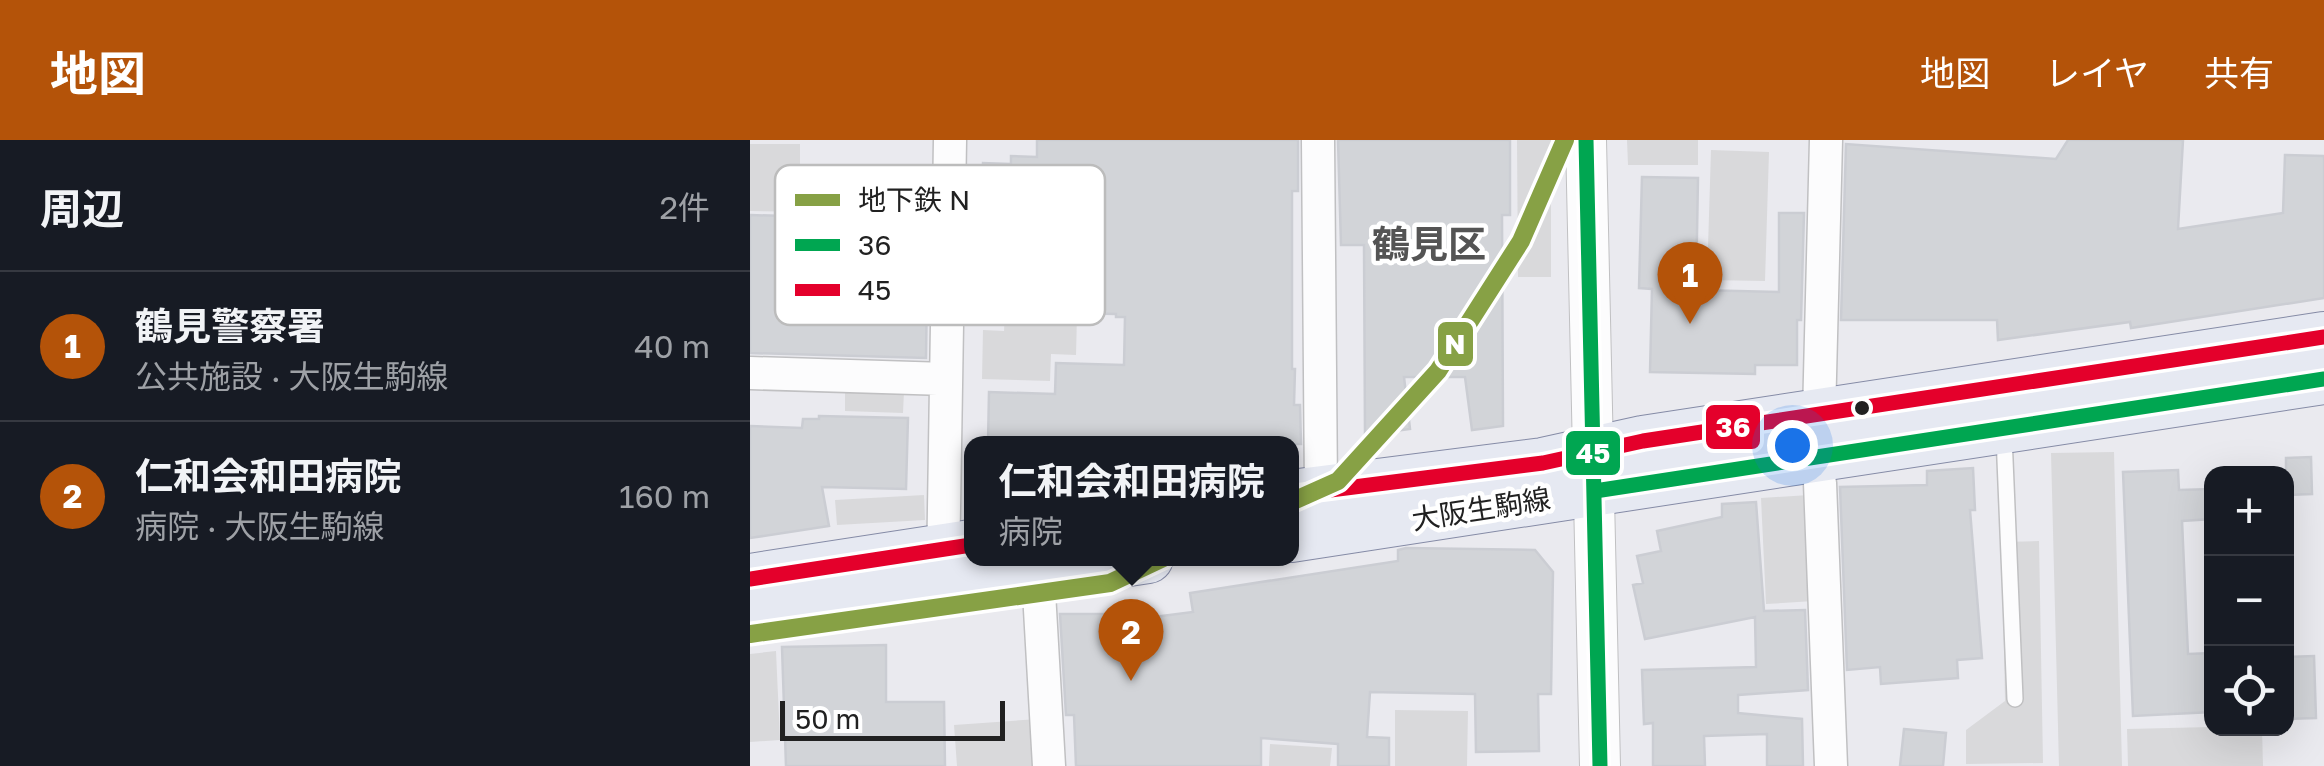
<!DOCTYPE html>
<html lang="ja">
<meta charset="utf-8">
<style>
:root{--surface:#171b24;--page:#20242c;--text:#f1f3f6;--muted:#9ea1a6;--line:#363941;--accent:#b45309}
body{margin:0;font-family:"Golos Text","Noto Sans JP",sans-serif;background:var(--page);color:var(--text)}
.controls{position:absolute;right:30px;bottom:30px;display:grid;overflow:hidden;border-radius:20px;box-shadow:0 10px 40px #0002}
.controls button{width:90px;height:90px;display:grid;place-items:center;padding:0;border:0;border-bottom:2px solid var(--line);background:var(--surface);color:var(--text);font:50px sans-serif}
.scale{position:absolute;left:30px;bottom:25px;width:225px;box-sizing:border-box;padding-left:10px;border:5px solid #212121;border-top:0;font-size:28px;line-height:35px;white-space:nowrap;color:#212121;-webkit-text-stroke:8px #fff;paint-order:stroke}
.you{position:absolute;left:1042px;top:305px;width:35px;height:35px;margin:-25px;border:8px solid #fff;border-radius:50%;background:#1a73e8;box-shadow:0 0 0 15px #1a73e833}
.badge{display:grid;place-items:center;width:65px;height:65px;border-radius:50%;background:var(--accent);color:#fff;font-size:32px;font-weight:700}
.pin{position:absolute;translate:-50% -82px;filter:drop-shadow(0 2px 5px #0008)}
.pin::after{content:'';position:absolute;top:52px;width:35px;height:30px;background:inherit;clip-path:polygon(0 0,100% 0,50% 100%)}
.popup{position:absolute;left:214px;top:296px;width:335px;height:130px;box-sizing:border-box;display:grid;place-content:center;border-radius:20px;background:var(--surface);filter:drop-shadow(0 2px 8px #0005);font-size:32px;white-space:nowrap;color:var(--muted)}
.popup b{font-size:38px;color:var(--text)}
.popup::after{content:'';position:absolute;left:50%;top:100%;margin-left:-20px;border:20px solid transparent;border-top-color:var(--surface)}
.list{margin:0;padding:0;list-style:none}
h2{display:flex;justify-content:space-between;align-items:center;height:130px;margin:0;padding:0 40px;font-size:42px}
h2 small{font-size:32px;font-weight:400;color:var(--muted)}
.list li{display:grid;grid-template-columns:65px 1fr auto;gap:30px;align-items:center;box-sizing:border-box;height:150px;padding:0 40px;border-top:2px solid var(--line)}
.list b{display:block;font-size:38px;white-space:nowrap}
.list p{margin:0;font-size:32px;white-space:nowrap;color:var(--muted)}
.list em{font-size:32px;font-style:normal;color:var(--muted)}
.icon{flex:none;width:55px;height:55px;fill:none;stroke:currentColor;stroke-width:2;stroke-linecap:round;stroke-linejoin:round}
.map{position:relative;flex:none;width:1574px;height:626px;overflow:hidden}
header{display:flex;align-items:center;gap:60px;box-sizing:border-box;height:140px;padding:0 50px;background:var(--accent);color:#fff}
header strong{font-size:48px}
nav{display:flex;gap:55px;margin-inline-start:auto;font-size:35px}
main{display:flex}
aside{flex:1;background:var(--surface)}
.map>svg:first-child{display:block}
</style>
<header>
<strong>地図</strong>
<nav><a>地図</a><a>レイヤ</a><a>共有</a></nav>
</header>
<main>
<aside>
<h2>周辺<small>2件</small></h2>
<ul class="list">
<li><span class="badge">1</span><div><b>鶴見警察署</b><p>公共施設 · 大阪生駒線</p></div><em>40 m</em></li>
<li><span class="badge">2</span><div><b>仁和会和田病院</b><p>病院 · 大阪生駒線</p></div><em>160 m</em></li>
</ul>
</aside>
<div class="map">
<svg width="1574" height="626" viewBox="0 0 1574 626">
<rect width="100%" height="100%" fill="#eaeaef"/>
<path fill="#d9d9db" d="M767,0H801V137H768Z
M877,0H948V25H878Z
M0,4H50V28L150,29L149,73L0,71Z
M961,10L1019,12L1015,141L957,140Z
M255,173L327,175L326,215L301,214L300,241L232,239L233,190L254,191Z
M95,250L154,251L153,273L95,271Z
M1364,312L1372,626H1309L1301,313Z
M174,355L175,380L87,385L85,360Z
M1059,355L1064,461L1016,464L1011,358Z
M1289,401L1293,623L1216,624V590L1255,561L1252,402Z
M26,511L30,600L0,602V514Z
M645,570L718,571L717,626H645Z
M288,579L292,626H207L204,585Z
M1461,587L1512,589L1513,626H1378L1377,589Z
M520,604L582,608L580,626H519Z"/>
<path fill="#d2d4d8" stroke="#cbcdd3" stroke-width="2.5" d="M287,0H548V51H542V229H545L544,265H550L551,304H238L239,252L305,254L306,223L374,225L375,177H366V174L230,171L233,23L261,24V16L287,17Z
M588,0H760V75H752L753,286L722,290L715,237H654L660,289L615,295L614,105H591Z
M1318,0H1433L1428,89L1533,73L1535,15L1574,16V158L1381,188L1380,182L1248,200L1247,180H1091L1096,4L1306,19Z
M892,37L948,38L946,150L1029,152V73H1054L1051,180H1047V225H1005V234L900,232L902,149L889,148Z
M0,75L98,78L96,145L150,146L151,80H178L176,218L0,213Z
M69,276L158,278L156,349L72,347L79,386L0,398V286L52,288L53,279H69Z
M1561,317L1562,354L1536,355V318Z
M1223,328L1225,370H1220L1232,518L1207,520L1208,538L1131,544L1130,527L1097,530L1090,347L1177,345V331Z
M1428,330L1429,350L1462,349V379L1432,381L1438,514L1462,513V572L1383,576L1373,332Z
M1006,362L1014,471L1055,470L1058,550L988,555V573L1052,579L1053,626H1017V594L954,596L955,626H903V583L894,584L892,530L1006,527L1005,477L895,499L883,445L893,443L887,416L911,411L907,391L972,377V364Z
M656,408L785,410L803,432L801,554H788L789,611L726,612L725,554L620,552L617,597L639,598V626H588V604L511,598V626H326L324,575H316L310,474H388V479L443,472L440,453L648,421V410Z
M136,505V562H194L195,626H36L32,507Z
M1564,516L1566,578L1536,579V517Z
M1154,589L1196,593L1193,626H1150Z"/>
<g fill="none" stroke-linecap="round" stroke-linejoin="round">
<g stroke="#c0c0c2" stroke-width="18">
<path id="service" d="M1254,296L1265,559"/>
</g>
<g stroke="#c0c0c2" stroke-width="35">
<path id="minor" d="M568,0L571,350
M0,233L196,239
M1069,275L1076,0
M1070,343L1081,626
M193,430L200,0
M288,435L299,626"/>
</g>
<g stroke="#c0c0c2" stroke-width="42">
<path id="tertiary" d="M836,0L850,626"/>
</g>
<g stroke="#858ba6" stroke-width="52">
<path id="primary" d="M541,355L793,323L893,301L1574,197
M541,397L1574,239
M0,439L221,405
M0,479L398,418"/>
</g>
<use href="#service" stroke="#fcfcfd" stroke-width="15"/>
<use href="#minor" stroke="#fcfcfd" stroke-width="32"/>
<use href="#tertiary" stroke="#fcfcfd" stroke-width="40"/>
<use href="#primary" stroke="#e6e9f2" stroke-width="50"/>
<g stroke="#fff" stroke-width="22">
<path id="bus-1" d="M836,0L850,626
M845,351L1574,239"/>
</g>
<g stroke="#fff" stroke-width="22">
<path id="bus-2" d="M541,355L793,323L893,301L1574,197
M0,439L221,405"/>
</g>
<use href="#bus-1" stroke="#00a651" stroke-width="15"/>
<use href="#bus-2" stroke="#e4002b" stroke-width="15"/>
<g stroke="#fff" stroke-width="25">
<path id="metro-1" d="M541,362L588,341L688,231L771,101L815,0
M0,494L360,443L413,418"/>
</g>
<use href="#metro-1" stroke="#87a145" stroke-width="18"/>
</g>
<circle fill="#212121" stroke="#fff" stroke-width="4" cx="1112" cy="268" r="9"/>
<g text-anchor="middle" stroke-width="9" stroke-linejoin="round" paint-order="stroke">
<g font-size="28" fill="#212121" stroke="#fff">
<text transform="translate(731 369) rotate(-9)" y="10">大阪生駒線</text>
</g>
<g font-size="38" font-weight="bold" fill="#545454" stroke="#fff">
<text x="679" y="118">鶴見区</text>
</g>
</g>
<rect x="25" y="25" width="330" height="160" rx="15" fill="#fff" stroke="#bcbcbc" stroke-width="2.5"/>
<rect x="45" y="54" width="45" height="12" fill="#87a145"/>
<rect x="45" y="99" width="45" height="12" fill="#00a651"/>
<rect x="45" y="144" width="45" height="12" fill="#e4002b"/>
<g font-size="28" fill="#212121">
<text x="108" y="70">地下鉄 N</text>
<text x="108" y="115">36</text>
<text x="108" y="160">45</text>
</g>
<g stroke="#fff" stroke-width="4">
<rect x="686" y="180" width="39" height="48" rx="10" fill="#87a145"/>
<rect x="954" y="263" width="58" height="48" rx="10" fill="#e4002b"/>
<rect x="814" y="289" width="58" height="48" rx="10" fill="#00a651"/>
</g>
<g font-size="28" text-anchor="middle" font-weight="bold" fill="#fff">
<text x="705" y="214">N</text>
<text x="983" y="297">36</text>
<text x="843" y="323">45</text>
</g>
</svg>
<div class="controls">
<button>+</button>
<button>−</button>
<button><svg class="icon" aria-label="locate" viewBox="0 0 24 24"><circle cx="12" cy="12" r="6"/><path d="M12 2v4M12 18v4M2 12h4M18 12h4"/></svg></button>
</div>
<div class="scale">50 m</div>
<div class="you"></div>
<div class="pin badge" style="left:940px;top:184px">1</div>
<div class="pin badge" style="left:381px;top:541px">2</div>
<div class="popup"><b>仁和会和田病院</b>病院</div>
</div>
</main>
